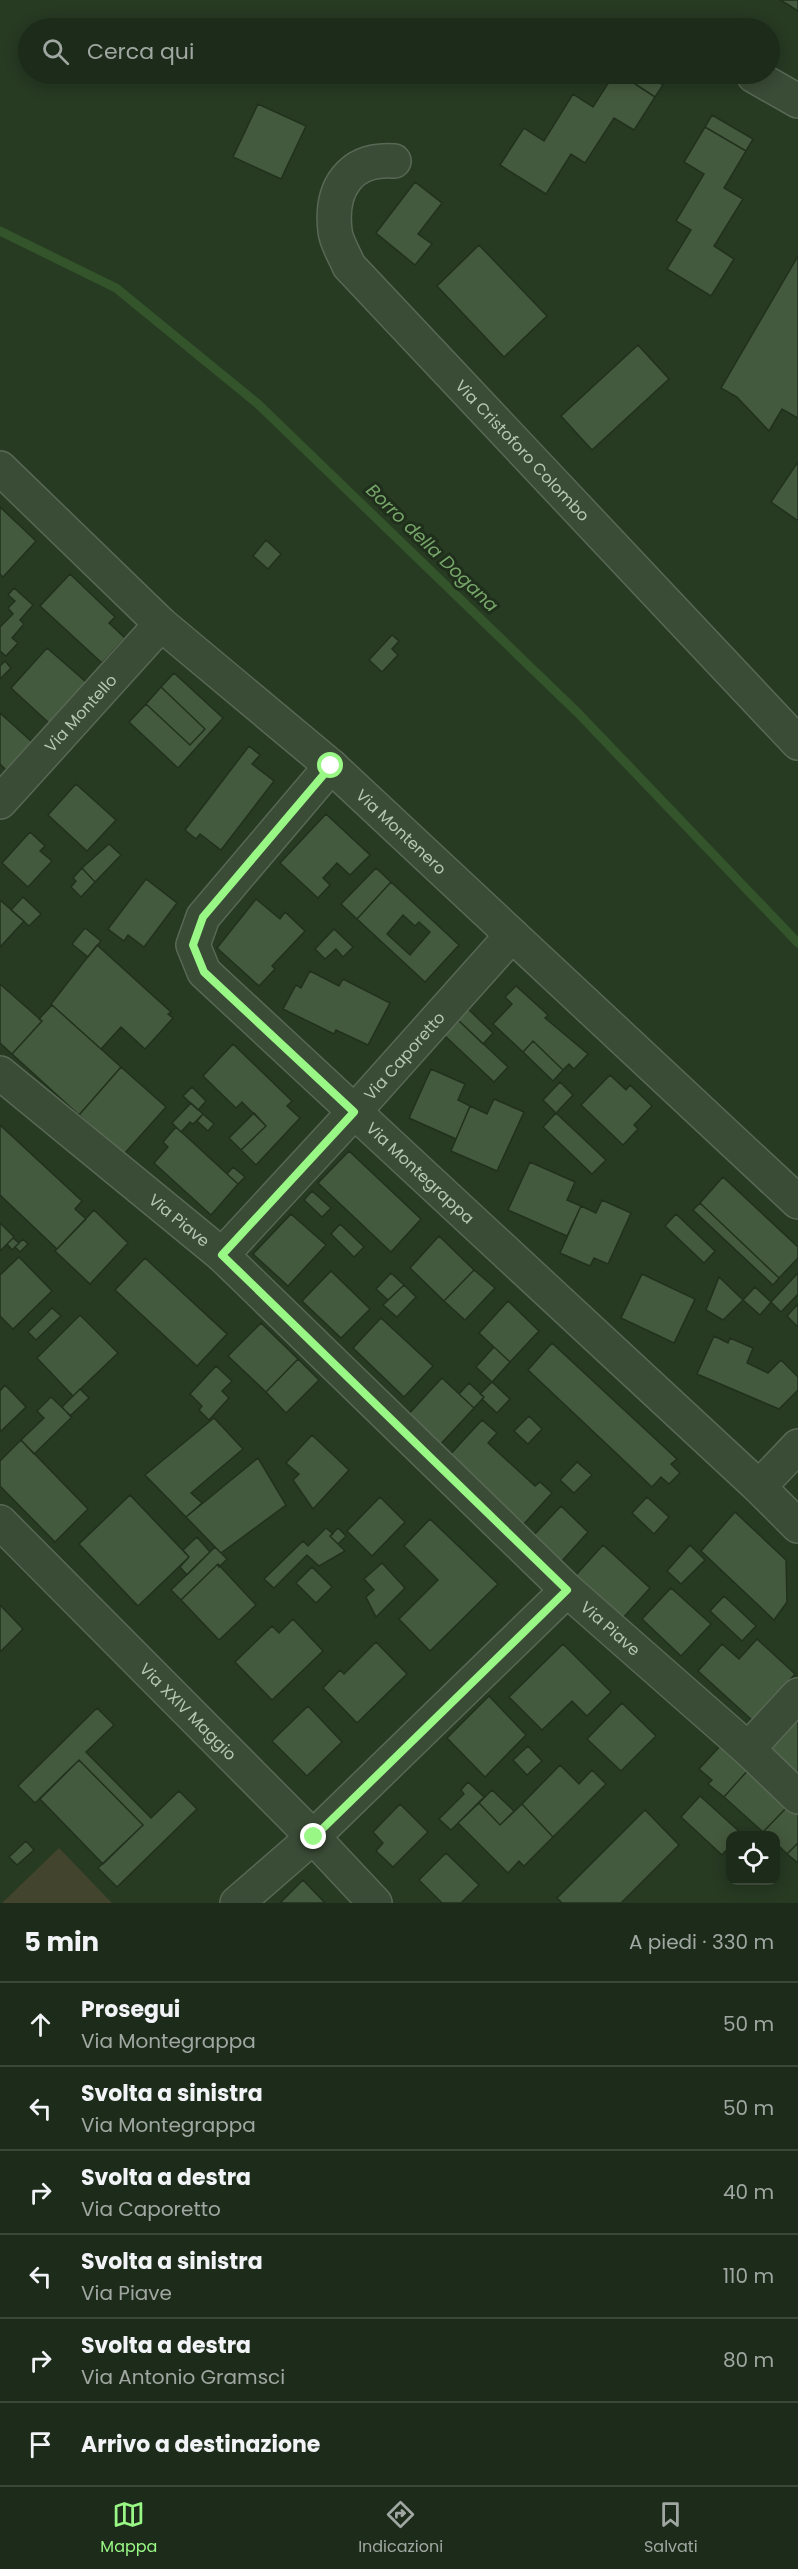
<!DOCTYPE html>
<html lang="it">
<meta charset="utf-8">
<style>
:root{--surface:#1d2c1a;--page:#253423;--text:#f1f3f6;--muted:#a0a7a2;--line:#3b4839;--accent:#99f785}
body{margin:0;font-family:Poppins,sans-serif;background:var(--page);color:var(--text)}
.controls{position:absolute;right:18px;bottom:18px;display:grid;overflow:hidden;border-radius:12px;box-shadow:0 3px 15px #0003}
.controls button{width:54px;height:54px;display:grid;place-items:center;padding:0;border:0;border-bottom:2px solid var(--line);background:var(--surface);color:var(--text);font:30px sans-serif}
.stop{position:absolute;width:18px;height:18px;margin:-14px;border:4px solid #99f785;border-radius:50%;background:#fff}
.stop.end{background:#99f785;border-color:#fff;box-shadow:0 2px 6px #0008}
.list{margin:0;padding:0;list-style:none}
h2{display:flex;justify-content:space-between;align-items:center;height:78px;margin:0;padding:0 24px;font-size:26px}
h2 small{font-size:20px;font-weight:400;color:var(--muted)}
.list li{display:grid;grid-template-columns:39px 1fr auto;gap:18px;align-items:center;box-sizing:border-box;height:84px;padding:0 24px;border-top:2px solid var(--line)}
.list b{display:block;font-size:22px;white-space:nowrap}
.list p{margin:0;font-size:20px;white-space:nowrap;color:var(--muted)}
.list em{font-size:20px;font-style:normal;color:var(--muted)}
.icon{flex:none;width:33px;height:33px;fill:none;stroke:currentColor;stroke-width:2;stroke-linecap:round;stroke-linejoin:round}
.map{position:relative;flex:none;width:798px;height:1903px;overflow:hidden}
.search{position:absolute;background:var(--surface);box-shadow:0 3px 15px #0003;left:18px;right:18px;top:18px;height:66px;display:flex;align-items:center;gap:15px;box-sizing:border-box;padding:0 21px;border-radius:33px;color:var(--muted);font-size:22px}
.sheet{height:582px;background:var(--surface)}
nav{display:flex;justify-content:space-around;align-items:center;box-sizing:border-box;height:84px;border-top:2px solid var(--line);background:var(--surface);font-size:16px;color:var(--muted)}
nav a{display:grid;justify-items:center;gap:3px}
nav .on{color:var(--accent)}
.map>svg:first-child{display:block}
</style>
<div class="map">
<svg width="798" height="1903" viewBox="0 0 798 1903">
<rect width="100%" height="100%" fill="#273a22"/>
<path fill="#42442e" d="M59,1848L112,1903H2Z"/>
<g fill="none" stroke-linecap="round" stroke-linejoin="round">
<path stroke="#34552c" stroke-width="9" d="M0,231L116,288L258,404L578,713L798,943"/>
</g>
<path fill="#445a3e" stroke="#21311d" stroke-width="1.5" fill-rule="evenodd" d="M780,0H798V11L787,4Z
M614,74H620L655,97L634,130L614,118L585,163L571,154L546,194L500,165L524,128L544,141L573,94L593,107Z
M620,74H644L663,85L655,97Z
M258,104L306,126L281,179L233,157Z
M712,115L753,139L746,151L705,127Z
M705,127L746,151L724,188L743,199L714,246L734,259L711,296L667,269L691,230L676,221L704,174L684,162Z
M415,182L442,203L418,234L432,244L415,265L376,233Z
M479,245L547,316L504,357L437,286Z
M798,256V418L782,409L769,431L737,397L721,388Z
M638,345L669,379L592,450L561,416Z
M798,462V519L797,520L771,502Z
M0,507L36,541L3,577L0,574Z
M266,540L281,554L268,569L253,556Z
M70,574L115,617L109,623L125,638L102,663L40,606Z
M14,588L33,605L20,620L24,624L12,638L18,643L6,656L0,651V627L13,614L8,608L15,601L8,595Z
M392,635L399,641L392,649L398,655L382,672L369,660Z
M47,648L86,682L49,723L11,688Z
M5,661L11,668L0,679V666Z
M174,673L223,718L178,768L129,722L146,704L190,745L205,729L161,687Z
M161,687L205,729L190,745L146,704Z
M0,713L32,742L6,770L0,764Z
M249,746L260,755L252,764L274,781L221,850L200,834L196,839L185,830Z
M76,784L116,820L87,851L48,815Z
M326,814L370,855L350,875L337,863L323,878L330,885L318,898L280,863Z
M30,832L45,846L40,851L52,861L28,887L2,863Z
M109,844L121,855L95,882L82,868Z
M82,868L95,882L81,897L71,887L76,881L73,878Z
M376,868L391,882L357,919L341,904Z
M146,879L177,903L144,947L128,935L124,941L108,929Z
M391,882L459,945L425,982L357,919ZM403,915L415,926L419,922L430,932L410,955L387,934Z
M23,897L41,914L29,926L11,910Z
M256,899L280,919L285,912L305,931L272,966L275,969L259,986L217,948Z
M0,900L24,921L0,947Z
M85,928L101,941L88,957L72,944Z
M334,929L353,947L343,957L336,949L325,959L315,949Z
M97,945L171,1012L168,1014L173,1018L145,1049L121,1027L101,1049L51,1004Z
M310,971L339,986L343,979L390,1003L368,1045L336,1030L334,1034L283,1009L296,985L301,988Z
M0,984L42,1021L12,1054L0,1043Z
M516,986L548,1015L545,1018L588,1054L574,1069L569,1064L563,1070L533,1041L523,1052L493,1024L512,1004L505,997Z
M52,1005L121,1067L79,1115L12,1054L42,1021L39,1019Z
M468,1009L493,1033L483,1044L458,1020Z
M458,1020L508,1067L494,1082L444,1035Z
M533,1041L563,1070L553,1081L523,1052Z
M233,1044L292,1101L287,1106L300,1118L256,1165L241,1150L266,1126L242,1102L236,1108L203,1076Z
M121,1067L166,1107L124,1154L79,1115Z
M431,1069L465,1084L458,1100L470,1106L456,1139L409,1118Z
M610,1075L626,1090L630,1085L652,1106L634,1125L638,1129L623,1145L581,1105Z
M560,1082L573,1095L556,1113L543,1100Z
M192,1087L206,1101L198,1110L183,1096Z
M494,1099L524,1112L497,1171L451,1151L470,1106L487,1114Z
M191,1103L203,1114L193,1124L190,1122L181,1132L172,1123Z
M254,1113L266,1126L241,1150L229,1138Z
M556,1113L606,1160L592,1174L543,1127Z
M203,1114L214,1124L208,1131L197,1121Z
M0,1125L82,1201L75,1209L86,1219L57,1249L0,1195Z
M176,1127L238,1184L211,1215L154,1163L168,1147L163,1142Z
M349,1151L421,1219L391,1252L318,1183Z
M530,1162L575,1182L567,1200L581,1206L567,1236L508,1210Z
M233,1167L245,1177L238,1184L227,1174Z
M723,1177L798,1247V1258L779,1278L700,1203Z
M312,1191L331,1208L322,1217L304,1200Z
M602,1200L631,1213L608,1264L594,1258L590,1266L560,1253L581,1206L596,1213Z
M700,1203L779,1278L773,1285L693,1210Z
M94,1210L128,1243L90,1284L55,1251Z
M291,1214L326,1245L288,1286L253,1254Z
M676,1214L715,1251L704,1263L665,1226Z
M0,1223L14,1237L0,1251Z
M340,1224L364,1247L354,1257L331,1234Z
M439,1236L474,1270L444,1301L410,1268Z
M13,1238L19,1243L12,1250L7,1244Z
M23,1239L28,1244L20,1252L15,1247Z
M19,1257L52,1291L13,1329L0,1316V1275Z
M145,1258L227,1334L197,1366L115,1290Z
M474,1270L495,1288L465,1320L444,1301Z
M331,1271L370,1309L341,1338L302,1301Z
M391,1273L404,1285L388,1300L376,1289Z
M798,1273V1294L781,1312L771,1302Z
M642,1274L695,1299L674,1343L621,1318Z
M719,1277L743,1300L723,1320L706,1310Z
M404,1285L416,1297L397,1317L383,1305Z
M755,1287L771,1302L760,1315L743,1300Z
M508,1301L539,1331L510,1362L479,1333Z
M798,1304V1327L787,1316Z
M52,1308L61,1316L36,1340L28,1332Z
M80,1315L118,1353L73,1396L37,1358Z
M381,1318L433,1366L404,1397L353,1348Z
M261,1323L298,1359L266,1392L228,1356Z
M714,1336L728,1343L730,1338L753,1348L747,1363L768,1373L781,1360L798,1377V1390L779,1409L697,1374Z
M552,1343L677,1459L671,1464L680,1473L669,1484L661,1477L652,1487L528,1370Z
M494,1347L510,1362L492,1382L476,1367Z
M298,1359L319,1380L286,1413L266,1392Z
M216,1366L232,1381L222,1391L229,1398L209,1420L199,1410L202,1406L190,1394Z
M442,1378L474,1408L437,1448L405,1418Z
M492,1382L510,1399L497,1413L482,1399L484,1397L480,1394Z
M469,1383L484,1397L474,1408L459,1394Z
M5,1385L26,1407L0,1432V1391Z
M80,1389L89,1398L70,1416L62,1407Z
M51,1397L72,1417L34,1454L21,1440L44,1418L37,1411Z
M529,1416L542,1429L528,1444L514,1431Z
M214,1418L243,1449L191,1493L202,1503L186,1517L145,1475Z
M482,1420L497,1433L488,1443L535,1486L540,1482L552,1493L522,1526L447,1458Z
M312,1435L349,1470L313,1509L293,1480L299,1474L286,1463Z
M21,1440L88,1509L55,1542L0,1486V1461Z
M258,1458L286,1505L221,1553L186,1517Z
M577,1462L592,1475L574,1493L560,1480Z
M130,1495L189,1557L138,1606L79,1544Z
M380,1497L405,1522L372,1556L347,1531Z
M647,1497L669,1517L654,1534L632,1513Z
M561,1506L588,1532L561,1562L533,1536Z
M735,1512L786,1560L787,1602L774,1620L701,1551Z
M430,1519L498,1584L430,1651L399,1619L438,1580L404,1546Z
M326,1528L333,1534L330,1536L345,1551L319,1566L307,1555L274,1588L264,1579L303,1541L308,1546Z
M338,1528L346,1536L338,1544L330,1536Z
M197,1537L210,1552L187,1575L180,1567L189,1557L183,1550Z
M603,1545L650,1588L622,1619L575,1576Z
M690,1545L705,1560L681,1584L667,1571Z
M215,1547L227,1559L219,1567L218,1564L181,1600L171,1590Z
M382,1563L405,1588L376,1617L366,1597L374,1590L364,1579Z
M218,1564L256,1605L219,1640L181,1600Z
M312,1567L332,1587L316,1603L296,1583Z
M671,1588L711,1624L681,1656L642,1619Z
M724,1596L756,1626L742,1641L710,1611Z
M0,1605L23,1629L0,1652Z
M293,1619L323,1651L272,1700L235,1662L272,1626L279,1633Z
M757,1639L795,1674L753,1721L698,1671L722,1644L739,1659Z
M376,1642L407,1674L357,1723L323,1688L340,1670L344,1674Z
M563,1644L611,1692L587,1716L572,1701L542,1730L509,1697Z
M489,1696L526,1735L485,1777L447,1738Z
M622,1703L656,1736L621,1771L587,1739Z
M308,1706L342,1742L307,1776L272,1741Z
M97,1708L114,1725L86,1752L151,1818L179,1791L197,1809L117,1887L98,1868L143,1825L79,1760L35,1803L18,1786Z
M798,1713V1781L762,1749Z
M722,1744L749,1769L724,1797L708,1784L712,1780L699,1769Z
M528,1746L542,1761L527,1775L513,1760Z
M79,1760L143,1825L103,1864L40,1799Z
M560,1765L579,1784L592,1770L606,1784L553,1837L522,1804Z
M749,1769L789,1805L763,1832L724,1797Z
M468,1782L484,1797L451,1830L439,1819L464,1794L461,1790Z
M492,1790L514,1811L500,1825L479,1803Z
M700,1796L742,1834L730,1836V1846L722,1855L681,1817Z
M479,1803L500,1825L522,1804L553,1837L524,1866L519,1861L508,1873L458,1823Z
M400,1804L428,1832L393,1867L376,1851L383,1843L373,1832Z
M789,1805L798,1813V1843L787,1854L776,1843V1836H767L763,1832Z
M645,1810L679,1845L621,1903H562L557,1898Z
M26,1841L34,1850L17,1865L9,1857Z
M798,1843V1863L787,1854Z
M446,1853L479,1885L461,1903H442L419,1880Z
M303,1880L325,1903H280Z"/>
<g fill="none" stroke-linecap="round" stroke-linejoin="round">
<g stroke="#586854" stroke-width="36">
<g id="minor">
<path d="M754,76L798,101"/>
<path id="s1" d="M394,161C349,158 330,189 335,231C336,242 345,256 349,266L798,743"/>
<path id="s2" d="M0,468L161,624L331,766L798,1202"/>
<path id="s3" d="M331,766L203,917L193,945L204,972L759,1487L798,1526"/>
<path id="s4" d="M0,802L161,624"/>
<path id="s5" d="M0,1073L222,1255L567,1590L748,1749L798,1797"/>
<path id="s6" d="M222,1255L354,1112L512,935"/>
<path d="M759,1487L798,1446"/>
<path id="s7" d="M0,1522L313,1837L375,1903"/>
<path d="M748,1749L798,1695"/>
<path d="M237,1903L313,1837L567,1590"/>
</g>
</g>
<use href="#minor" stroke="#3a4b36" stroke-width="33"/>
</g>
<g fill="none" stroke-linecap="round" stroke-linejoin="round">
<path stroke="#99f785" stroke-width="8" d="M314,1837L567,1590L222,1255L354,1112L204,972L193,945L203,917L331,766"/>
</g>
<g text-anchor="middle" stroke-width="6" stroke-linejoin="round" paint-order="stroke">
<g font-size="16" fill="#b5c7b1" stroke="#1f2f1b">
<text dy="6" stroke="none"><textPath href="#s1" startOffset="399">Via Cristoforo Colombo</textPath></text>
<text dy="6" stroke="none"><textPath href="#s4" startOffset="120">Via Montello</textPath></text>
<text dy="6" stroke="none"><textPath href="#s2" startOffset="542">Via Montenero</textPath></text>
<text dy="6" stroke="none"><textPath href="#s6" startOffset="270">Via Caporetto</textPath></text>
<text dy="6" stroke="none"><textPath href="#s3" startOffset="552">Via Montegrappa</textPath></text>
<text dy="6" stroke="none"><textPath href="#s5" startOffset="232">Via Piave</textPath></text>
<text dy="6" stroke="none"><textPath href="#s5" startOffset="826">Via Piave</textPath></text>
<text dy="6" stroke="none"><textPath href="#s7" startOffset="267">Via XXIV Maggio</textPath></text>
</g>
<g font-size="18" font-style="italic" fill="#77a66a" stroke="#1f2f1b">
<text transform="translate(432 548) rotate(44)" y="6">Borro della Dogana</text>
</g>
</g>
</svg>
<div class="controls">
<button><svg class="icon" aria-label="locate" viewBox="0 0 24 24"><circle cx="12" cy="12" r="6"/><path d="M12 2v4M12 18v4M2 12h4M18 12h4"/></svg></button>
</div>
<div class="stop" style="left:331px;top:766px"></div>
<div class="stop end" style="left:314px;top:1837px"></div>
<div class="search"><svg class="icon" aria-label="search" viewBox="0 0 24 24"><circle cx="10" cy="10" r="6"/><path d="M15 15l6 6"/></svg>Cerca qui</div>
</div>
<section class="sheet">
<h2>5 min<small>A piedi · 330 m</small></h2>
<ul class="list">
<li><svg class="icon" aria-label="ahead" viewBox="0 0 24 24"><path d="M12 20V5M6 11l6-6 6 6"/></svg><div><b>Prosegui</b><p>Via Montegrappa</p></div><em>50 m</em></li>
<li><svg class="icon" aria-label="left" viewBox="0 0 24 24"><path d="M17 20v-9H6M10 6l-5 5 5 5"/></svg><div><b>Svolta a sinistra</b><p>Via Montegrappa</p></div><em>50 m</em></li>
<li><svg class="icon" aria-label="right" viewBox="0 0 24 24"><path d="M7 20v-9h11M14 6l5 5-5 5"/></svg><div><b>Svolta a destra</b><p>Via Caporetto</p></div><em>40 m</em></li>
<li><svg class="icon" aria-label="left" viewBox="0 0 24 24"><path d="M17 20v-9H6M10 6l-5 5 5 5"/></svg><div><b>Svolta a sinistra</b><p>Via Piave</p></div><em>110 m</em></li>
<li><svg class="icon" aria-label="right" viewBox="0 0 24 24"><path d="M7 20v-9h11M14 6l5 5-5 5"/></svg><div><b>Svolta a destra</b><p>Via Antonio Gramsci</p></div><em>80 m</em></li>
<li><svg class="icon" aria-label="arrive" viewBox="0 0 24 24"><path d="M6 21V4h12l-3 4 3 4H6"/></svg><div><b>Arrivo a destinazione</b></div></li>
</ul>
</section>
<nav>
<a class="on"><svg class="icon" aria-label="map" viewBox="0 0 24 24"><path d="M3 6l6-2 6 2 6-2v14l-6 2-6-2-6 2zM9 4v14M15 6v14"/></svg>Mappa</a>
<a><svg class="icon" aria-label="directions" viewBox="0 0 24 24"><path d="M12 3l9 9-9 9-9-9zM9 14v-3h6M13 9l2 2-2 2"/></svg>Indicazioni</a>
<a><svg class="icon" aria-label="saved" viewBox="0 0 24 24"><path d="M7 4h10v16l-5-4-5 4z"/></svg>Salvati</a>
</nav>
